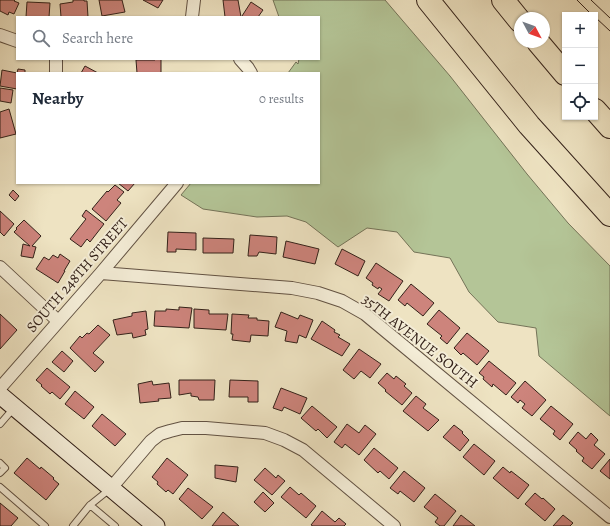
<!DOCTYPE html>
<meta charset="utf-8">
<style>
:root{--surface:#fff;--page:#f6f6f7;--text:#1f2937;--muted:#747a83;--line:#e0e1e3}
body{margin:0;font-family:Alegreya,serif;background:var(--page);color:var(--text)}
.controls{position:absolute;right:12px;top:12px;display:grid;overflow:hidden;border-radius:0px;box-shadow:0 1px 3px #0004}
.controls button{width:36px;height:36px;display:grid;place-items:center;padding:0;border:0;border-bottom:1px solid var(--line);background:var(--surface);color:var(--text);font:20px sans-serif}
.compass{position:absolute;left:514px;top:12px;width:36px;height:36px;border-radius:50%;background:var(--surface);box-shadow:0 1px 3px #0004;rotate:131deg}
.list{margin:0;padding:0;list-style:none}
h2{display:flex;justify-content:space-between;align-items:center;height:52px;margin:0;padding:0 16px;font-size:17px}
h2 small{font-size:13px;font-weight:400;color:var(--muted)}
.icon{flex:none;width:22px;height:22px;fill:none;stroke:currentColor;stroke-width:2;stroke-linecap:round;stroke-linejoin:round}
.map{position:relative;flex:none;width:610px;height:526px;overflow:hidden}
.search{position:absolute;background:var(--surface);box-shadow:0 1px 3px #0004;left:16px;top:16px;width:304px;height:44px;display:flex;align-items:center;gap:10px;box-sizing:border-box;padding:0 14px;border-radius:0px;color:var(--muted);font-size:15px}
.panel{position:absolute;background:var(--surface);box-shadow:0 1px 3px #0004;left:16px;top:72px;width:304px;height:112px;border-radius:0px}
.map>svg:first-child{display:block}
</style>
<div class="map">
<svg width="610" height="526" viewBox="0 0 610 526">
<rect width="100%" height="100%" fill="#eee3c2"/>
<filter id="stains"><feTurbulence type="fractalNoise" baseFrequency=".005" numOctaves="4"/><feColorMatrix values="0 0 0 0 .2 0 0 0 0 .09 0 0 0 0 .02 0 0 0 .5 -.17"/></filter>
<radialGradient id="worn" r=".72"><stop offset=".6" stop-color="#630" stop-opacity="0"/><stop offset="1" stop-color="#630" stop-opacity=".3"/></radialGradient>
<path fill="#b4c597" stroke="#747358" d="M273,0H385L450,76L527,174L568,223L610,266V416L539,356L536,328L498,322L469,292L450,258L414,252L397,232L367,228L338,247L306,222L287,216L257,217L203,209L181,195L191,183H319V73H288L296,62L298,64L299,59H319V17H279Z"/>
<path fill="#cd847c" stroke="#332119" d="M0,0H15L14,1L19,3L14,14L9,12L8,15L0,11Z
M73,0H84V1H87L88,17H61L60,4L73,2Z
M99,0H122L125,12L102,16Z
M143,0H163L158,8Z
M223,0H238L241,17H225Z
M27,2L50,3L49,17H26Z
M251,2L263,10L258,17H243L242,16Z
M155,59H161V73H137L136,60H155Z
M85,66L98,73H81Z
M18,69L25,70V73H17V89L0,86L2,70L17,73Z
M0,88L13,90L11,103L0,101Z
M9,109L16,134L0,138V112Z
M118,183H135L128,191Z
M115,185L124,192L117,200L121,203L106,221L92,209L107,191L108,192Z
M13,190L19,196L15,201L9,195Z
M86,210L104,224L90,242L87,239L81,247L70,239L86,219L82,216Z
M0,211L14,224L4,236L0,232Z
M24,220L41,236L32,246L36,247L33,258L21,256L23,244L30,246L14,232L17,229L16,228Z
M168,232L196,233V250L176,249V252H167Z
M250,235L277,237L276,254L259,252L257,256H248Z
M203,238L234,239L233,253H203Z
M286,241L319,249L315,264L283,257Z
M342,249L365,261L358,276L335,264Z
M60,254L70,261L64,271H65L58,283L36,269L44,257L49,260L53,255L58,258Z
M376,263L403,281L389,301L378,294L382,289L379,287L378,289L372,285L373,283L366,278Z
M411,284L434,303L423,316L407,303L405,306L398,300Z
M179,307L192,308L189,328L154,326L155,311H166V309L179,310Z
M194,309L209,310V314H228L226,330L194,328Z
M439,310L460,328L447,344L440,338L442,336L427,324Z
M146,311L148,329L145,330L146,335L133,338L132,333L117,335L113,320L132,316V313Z
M281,312L298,319L300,315L313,320L306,338L299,335L297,343L285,341L287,331L275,327Z
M0,314L17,330L0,349Z
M232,314L249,315L248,318H257V320L269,321L268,336L251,335L250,342L232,340L233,334H231Z
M322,321L335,330L334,332L340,335L338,337L350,344L342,356L311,339Z
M98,325L110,335L93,353L104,362L95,372L70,348L80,336L82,338L87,333L89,334Z
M467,333L489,351L477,365L463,353L461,355L454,348Z
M359,349L381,364L370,378L361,371L354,379L343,370Z
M62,351L73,361L64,372L52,362Z
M489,361L516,383L506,395L493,384L492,387L483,379L484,377L479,373Z
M47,368L70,387L60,399L52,392L50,394L41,386L42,385L36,380Z
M387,373L394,379L396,376L406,384L404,386L412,393L402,405L385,391L386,390L378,383Z
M179,380H215L214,400H199L198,397L191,396V393L179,395Z
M230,380L258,381V402H248V397H229Z
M152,381L153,385L169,383L171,398L158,399L159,401L140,403L138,384Z
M525,381L546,400L532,416L522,408L525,404L520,400L518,403L511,397Z
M281,388L307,398L300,414L284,407L282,411L273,408Z
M75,391L94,407L84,419L65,404Z
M416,396L426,404L423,408L439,420L428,431L403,411Z
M312,406L337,427L327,438L318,429L316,431L301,418Z
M551,406L573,424L560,440L553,434L555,431L540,419Z
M102,414L126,434L115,446L92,426Z
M347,424L359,433L365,425L376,434L359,455L345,444L342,448L334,442Z
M454,425L463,432L462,433L469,440L460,451L443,437Z
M578,432L586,439L591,433L598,440L594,445L605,454L592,469L582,461L584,458L576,451L577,450L569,443Z
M474,444L495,461L484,475L463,457Z
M374,448L398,468L389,479L380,471L378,473L364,460Z
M27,458L40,469L41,467L54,478L53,479L59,484L46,500L14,473Z
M167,458L188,475L173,494L168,490L166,492L157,484L158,482L152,477Z
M610,459V479L600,471Z
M215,465L238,467L236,482L215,478Z
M503,467L510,473L511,471L529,485L518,499L493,478Z
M265,468L276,478L278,475L285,481L272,495L254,480Z
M404,471L425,488L414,502L400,491L398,494L390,488Z
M290,487L299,495L301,493L316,506L306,518L281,497Z
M188,488L213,507L202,519L179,499Z
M263,492L274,503L265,512L254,502Z
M535,493L542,499L543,498L555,509L545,521L525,504Z
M435,494L456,511L444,526H440L435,522L438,518L424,507Z
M0,503L18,518L11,526H0Z
M322,511L335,522L339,518L346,524L344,526H313L311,525Z
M223,512L239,526H212Z
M461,515L475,526H453Z
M563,515L573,523L570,526H553Z"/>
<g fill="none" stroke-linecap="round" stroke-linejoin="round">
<g stroke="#625243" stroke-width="8">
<path id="service" d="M0,424L13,409
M0,463L5,468L0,473
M0,487L45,526
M90,505L115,526
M73,526L90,505L110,489"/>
</g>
<g stroke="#625243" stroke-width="14">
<path id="minor" d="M192,17L194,0
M0,35L17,41
M240,59L248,68L251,73
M56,73V59
M0,267L58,321
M101,273L292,288L318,293L342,301L365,314L610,517
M0,388L101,273L177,183
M111,488L151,441L160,434L170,431L182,428H206L265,433L284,440L303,450L394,526"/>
</g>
<g stroke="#332119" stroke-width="19">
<path id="secondary" d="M0,395L156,526"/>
</g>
<g stroke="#332119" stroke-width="24">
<path id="motorway" d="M428,0L529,125L610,215
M503,0L520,21
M538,42L565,74
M595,110L610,127"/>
</g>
<use href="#service" stroke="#f4edd7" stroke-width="6"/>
<use href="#minor" stroke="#f4edd7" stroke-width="12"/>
<use href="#secondary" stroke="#f4edd7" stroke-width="17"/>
<use href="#motorway" stroke="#eee3c2" stroke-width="22"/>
<path stroke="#332119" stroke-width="1" d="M577,0L592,15
M591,0L610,18
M595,17L610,31"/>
</g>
<g text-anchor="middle" stroke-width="4" stroke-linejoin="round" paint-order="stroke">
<g font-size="15" fill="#332119" stroke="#f4edd7">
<text transform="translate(77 275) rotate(-49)" y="5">SOUTH 248TH STREET</text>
<text transform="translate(420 341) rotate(38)" y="5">35TH AVENUE SOUTH</text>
</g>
</g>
<rect width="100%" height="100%" filter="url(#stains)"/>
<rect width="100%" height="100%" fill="url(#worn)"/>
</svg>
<div class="controls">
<button>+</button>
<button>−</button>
<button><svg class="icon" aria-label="locate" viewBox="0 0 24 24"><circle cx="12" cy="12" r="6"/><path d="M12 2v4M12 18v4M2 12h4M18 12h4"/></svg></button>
</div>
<svg class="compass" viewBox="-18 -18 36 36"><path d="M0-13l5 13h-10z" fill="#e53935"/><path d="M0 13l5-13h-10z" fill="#747a83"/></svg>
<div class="search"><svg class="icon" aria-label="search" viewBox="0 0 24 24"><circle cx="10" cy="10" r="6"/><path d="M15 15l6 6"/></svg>Search here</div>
<section class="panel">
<h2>Nearby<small>0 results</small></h2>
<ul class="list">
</ul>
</section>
</div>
